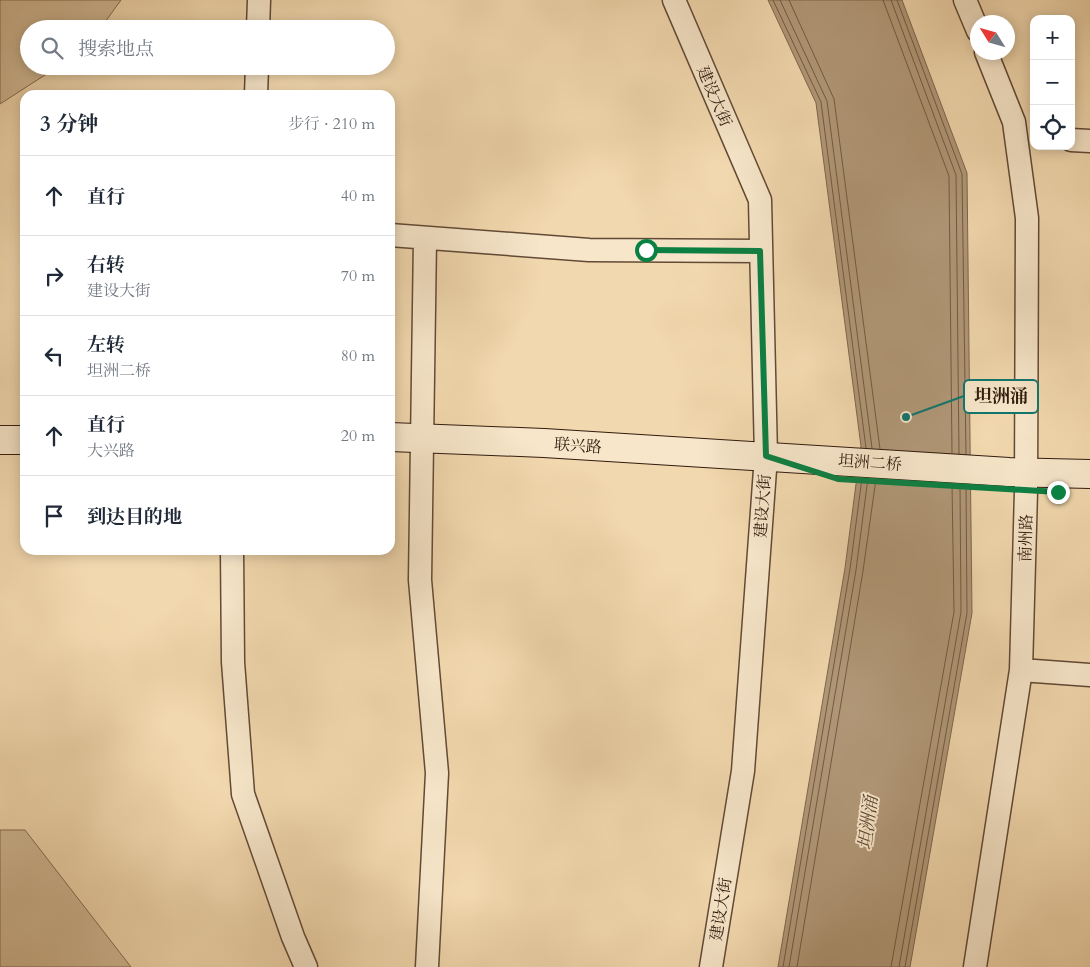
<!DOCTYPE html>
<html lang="zh">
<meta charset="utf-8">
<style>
:root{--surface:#fff;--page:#f6f6f7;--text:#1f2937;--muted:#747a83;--line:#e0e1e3}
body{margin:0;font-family:Cardo,"Noto Serif SC",serif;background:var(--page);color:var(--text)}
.controls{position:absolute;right:15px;top:15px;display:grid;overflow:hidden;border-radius:10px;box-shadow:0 2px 12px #0003}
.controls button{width:45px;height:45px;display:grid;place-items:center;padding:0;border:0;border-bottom:1px solid var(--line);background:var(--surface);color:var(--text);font:25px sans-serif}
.compass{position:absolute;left:970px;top:15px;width:45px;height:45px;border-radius:50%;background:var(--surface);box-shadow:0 2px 12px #0003;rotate:307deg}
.stop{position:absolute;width:15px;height:15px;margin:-11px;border:4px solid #0b8043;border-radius:50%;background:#fff}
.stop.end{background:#0b8043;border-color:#fff;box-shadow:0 1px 5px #0008}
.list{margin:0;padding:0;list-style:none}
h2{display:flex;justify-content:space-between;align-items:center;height:65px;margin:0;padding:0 20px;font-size:21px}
h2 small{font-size:16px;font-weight:400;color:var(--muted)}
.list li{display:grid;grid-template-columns:32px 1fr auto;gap:15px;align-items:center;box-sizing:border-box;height:80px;padding:0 20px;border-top:1px solid var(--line)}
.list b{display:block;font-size:19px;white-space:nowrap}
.list p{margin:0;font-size:16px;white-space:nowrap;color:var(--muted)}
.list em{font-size:16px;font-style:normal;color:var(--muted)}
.icon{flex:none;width:28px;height:28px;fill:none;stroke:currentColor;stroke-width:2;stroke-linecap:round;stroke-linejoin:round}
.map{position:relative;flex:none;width:1090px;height:967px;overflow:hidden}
.search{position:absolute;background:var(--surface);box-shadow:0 2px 12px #0003;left:20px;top:20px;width:375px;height:55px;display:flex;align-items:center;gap:12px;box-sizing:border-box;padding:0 18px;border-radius:28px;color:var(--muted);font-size:19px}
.panel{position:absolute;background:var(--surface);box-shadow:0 2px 12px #0003;left:20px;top:90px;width:375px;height:465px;border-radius:15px}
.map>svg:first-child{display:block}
</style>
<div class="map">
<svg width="1090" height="967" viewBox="0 0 1090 967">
<rect width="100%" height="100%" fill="#f2d8ae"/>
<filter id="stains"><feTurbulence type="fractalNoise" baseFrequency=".004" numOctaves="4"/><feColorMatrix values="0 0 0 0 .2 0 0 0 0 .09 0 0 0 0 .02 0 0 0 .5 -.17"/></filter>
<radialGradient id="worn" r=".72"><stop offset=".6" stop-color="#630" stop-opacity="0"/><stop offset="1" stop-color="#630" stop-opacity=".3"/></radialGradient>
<path fill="#d1b893" stroke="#826a50" d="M0,0H121L100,29H29V66H59L0,104Z
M0,830H25L131,967H0Z"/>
<path fill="#b19878" stroke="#7e664e" d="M768,0H902L967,173L972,613L910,967H778L845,568L861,446L816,103Z"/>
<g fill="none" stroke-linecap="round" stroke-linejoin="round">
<path stroke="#725a43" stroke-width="1" d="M773,0L821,102L866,448
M780,0L827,101L872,448
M789,0L834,99L880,449
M883,0L949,176L952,453
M891,0L956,175L959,454
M897,0L962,174L966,454
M783,967L850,569L862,478
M789,967L856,570L868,478
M797,967L863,571L876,479
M891,967L954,612L952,483
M899,967L961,612L960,484
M905,967L967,613L966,484"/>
<g stroke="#624a36" stroke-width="25">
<path id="street" d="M674,0L760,200L766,456L743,771L711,967
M965,0L978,31
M258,29L259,0
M256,95L257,66
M1071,140L1090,141
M390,235L589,250L760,251
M425,239L420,580L437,773L427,967
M232,550L233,662L243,794L293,937L306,967
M1021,670L1090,675
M975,967L1021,670L1026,491L1027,218L1014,122L986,52"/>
</g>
<g stroke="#321b0e" stroke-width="30">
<path id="secondary" d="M390,437L544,443L1009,472L1090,474
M0,440H25"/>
</g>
<use href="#street" stroke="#f7e6ca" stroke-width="22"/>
<use href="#secondary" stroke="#f7e6ca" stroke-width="28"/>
</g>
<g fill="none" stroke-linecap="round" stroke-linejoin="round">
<path stroke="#0b8043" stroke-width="6" d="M646,250L760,251L766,456L838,479L1058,492"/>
</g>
<g text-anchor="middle" stroke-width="4" stroke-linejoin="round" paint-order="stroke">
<g font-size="16" fill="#321b0e" stroke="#f7e6ca">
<text transform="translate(715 96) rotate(67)" y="6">建设大街</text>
<text transform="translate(578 445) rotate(4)" y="6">联兴路</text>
<text transform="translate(870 462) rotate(4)" y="6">坦洲二桥</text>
<text transform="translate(762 506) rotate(-86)" y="6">建设大街</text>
<text transform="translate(1025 538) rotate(-88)" y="6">南州路</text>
<text transform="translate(720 909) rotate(-81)" y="6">建设大街</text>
</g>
<g font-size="18" font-style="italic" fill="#5e4733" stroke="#f7e6ca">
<text transform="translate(868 823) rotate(-83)" y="6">坦洲涌</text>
</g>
</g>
<path fill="none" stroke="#0f766e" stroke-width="2" d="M906 417L964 396"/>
<circle fill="#0f766e" stroke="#f7e6ca" stroke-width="2" cx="906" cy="417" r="5"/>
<rect fill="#f7e6ca" stroke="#0f766e" stroke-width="2" x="964" y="380" width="74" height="33" rx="5"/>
<g font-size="18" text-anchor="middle" font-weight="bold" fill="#321b0e">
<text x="1001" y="402">坦洲涌</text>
</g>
<rect width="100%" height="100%" filter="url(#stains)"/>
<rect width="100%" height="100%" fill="url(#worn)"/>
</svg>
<div class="controls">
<button>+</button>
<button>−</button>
<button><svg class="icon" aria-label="locate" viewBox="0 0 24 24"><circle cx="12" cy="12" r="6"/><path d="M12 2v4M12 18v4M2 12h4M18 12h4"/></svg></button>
</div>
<svg class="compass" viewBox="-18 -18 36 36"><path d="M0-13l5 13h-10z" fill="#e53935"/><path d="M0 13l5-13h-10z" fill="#747a83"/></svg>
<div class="stop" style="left:646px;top:250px"></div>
<div class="stop end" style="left:1058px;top:492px"></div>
<div class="search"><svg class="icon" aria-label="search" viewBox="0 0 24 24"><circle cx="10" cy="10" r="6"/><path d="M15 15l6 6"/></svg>搜索地点</div>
<section class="panel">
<h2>3 分钟<small>步行 · 210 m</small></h2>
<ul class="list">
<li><svg class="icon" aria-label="ahead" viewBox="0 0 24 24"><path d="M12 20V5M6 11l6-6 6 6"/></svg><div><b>直行</b></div><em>40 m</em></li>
<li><svg class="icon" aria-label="right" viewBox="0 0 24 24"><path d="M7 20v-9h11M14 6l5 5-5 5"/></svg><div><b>右转</b><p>建设大街</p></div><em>70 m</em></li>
<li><svg class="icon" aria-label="left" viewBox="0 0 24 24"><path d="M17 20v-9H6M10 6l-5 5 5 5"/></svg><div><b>左转</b><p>坦洲二桥</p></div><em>80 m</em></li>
<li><svg class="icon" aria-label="ahead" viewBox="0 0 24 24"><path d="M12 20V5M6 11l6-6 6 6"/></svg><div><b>直行</b><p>大兴路</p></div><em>20 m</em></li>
<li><svg class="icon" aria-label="arrive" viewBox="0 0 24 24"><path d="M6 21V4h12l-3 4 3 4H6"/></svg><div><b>到达目的地</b></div></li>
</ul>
</section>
</div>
